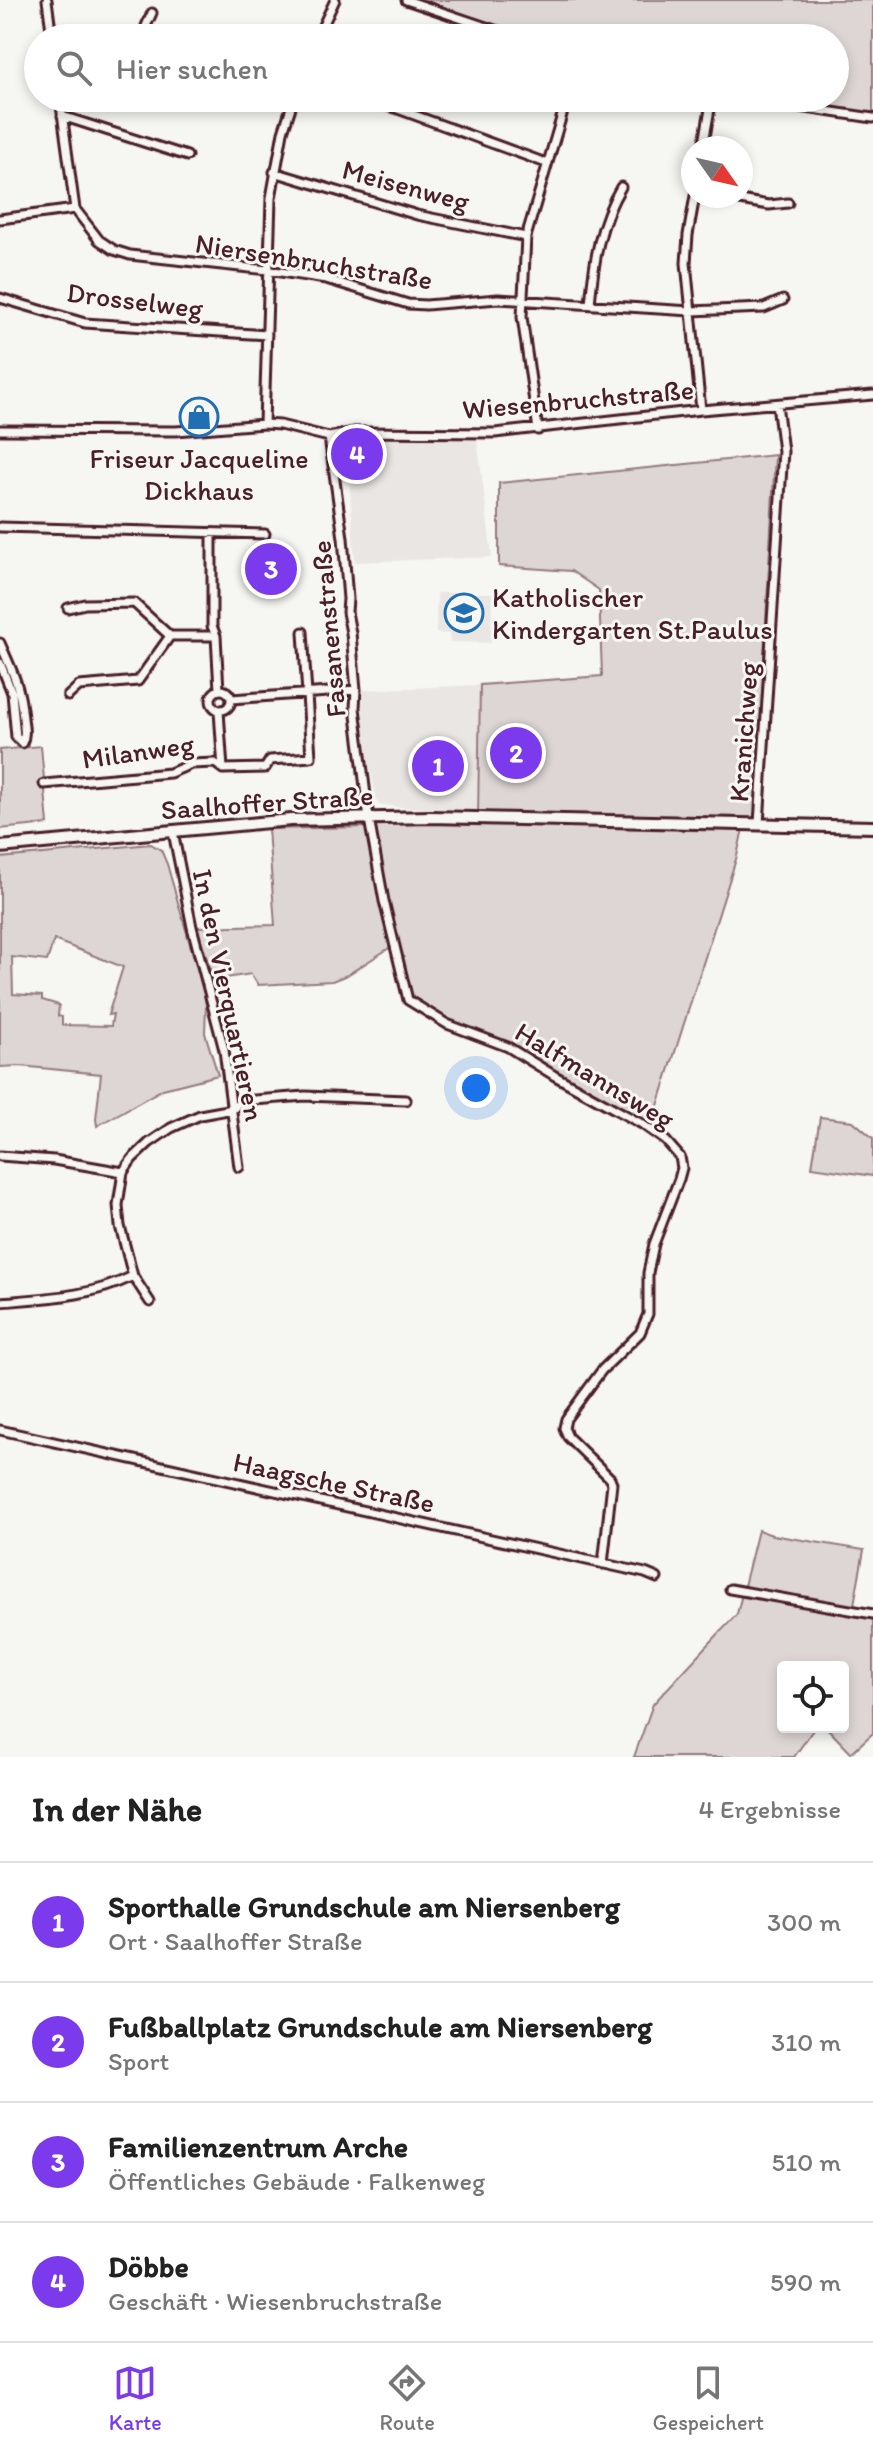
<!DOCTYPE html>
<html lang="de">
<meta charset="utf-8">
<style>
:root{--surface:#fff;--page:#f6f6f6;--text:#222;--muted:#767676;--line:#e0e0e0;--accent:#7c3aed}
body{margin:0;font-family:Itim,sans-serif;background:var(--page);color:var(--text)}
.controls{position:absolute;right:24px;bottom:24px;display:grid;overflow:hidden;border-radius:8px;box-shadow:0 4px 12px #0003}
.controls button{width:72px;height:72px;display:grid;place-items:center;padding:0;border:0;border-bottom:2px solid var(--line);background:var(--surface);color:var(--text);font:40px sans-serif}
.compass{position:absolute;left:681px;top:136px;width:72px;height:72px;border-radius:50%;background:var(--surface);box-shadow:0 4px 12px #0003;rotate:124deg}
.you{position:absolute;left:476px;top:1088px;width:28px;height:28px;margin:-20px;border:6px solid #fff;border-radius:50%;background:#1a73e8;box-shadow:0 0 0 12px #1a73e833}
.badge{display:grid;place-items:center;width:52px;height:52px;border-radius:50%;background:var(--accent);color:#fff;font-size:26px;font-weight:700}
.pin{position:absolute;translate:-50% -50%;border:4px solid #fff;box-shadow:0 2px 8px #0006}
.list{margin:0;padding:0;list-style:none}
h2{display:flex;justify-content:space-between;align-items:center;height:104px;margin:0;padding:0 32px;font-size:34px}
h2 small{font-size:26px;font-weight:400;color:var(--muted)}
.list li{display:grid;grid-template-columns:52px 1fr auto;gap:24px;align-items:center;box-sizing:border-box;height:120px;padding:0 32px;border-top:2px solid var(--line)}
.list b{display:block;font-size:30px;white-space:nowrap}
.list p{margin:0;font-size:26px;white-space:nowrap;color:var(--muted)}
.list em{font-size:26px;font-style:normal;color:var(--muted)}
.icon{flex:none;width:44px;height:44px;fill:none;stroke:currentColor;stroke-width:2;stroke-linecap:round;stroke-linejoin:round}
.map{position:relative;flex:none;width:873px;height:1757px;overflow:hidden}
.search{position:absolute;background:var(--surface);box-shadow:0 4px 12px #0003;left:24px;right:24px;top:24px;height:88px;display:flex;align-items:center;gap:20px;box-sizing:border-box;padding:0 28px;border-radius:44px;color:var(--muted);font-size:30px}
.sheet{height:584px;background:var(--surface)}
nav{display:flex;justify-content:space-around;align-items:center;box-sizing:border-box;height:112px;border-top:2px solid var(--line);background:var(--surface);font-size:22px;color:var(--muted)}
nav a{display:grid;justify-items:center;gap:4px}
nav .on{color:var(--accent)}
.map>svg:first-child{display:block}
</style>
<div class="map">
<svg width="873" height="1757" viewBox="0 0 873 1757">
<rect width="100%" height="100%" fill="#f6f6f2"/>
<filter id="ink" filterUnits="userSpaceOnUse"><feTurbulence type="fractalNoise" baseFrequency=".0125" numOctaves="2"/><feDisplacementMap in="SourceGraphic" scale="16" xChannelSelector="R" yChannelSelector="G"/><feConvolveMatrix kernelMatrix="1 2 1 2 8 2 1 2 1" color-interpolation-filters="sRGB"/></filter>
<g filter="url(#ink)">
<path fill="#e9e6e3" d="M385,438L477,439L492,557L355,562L349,473H371L374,468V447L385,446Z
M437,593H492L491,643L450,642L449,634L436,633Z
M480,685L477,810L399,807L378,804L366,750L362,713L364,690Z"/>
<path fill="#ddd6d5" stroke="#947a80" stroke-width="2" fill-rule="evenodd" d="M405,0H873V118L750,98H835V38H518Z
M775,455L755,824H744L737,856L650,1131L505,1045L448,1024L405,998L394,945L347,975L332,981L258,985L251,974L214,980L197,927L275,925L268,829L369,827V819L478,818L480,685L602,676L599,590L571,571L499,566V483Z
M41,746L48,824L0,829V750Z
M151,844L161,850L167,864L204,993L206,1005L205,1033L218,1075L163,1089L97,1126L96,1119L101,1074L20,1066L0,1067V858ZM54,940L123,967L108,1015L113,1014L111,1026L62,1025V1017L58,1016L59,1005L42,1000V996L13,994L12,957L47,961Z
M820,1117L853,1121L873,1138V1176L812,1167Z
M758,1530L772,1535L864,1550L853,1610L873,1614V1733L851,1753L826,1727H843V1667H783V1727H815L794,1757H634L653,1704L737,1614Z"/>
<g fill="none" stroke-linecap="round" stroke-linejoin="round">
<g stroke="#4a1f2b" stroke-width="13">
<path id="minor" d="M47,0L52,38
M406,0L519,38
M144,38L146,26L152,13
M317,38L335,0
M60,98L75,209L99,240L114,250L130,255L268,270L326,279L408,304L426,305L498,299L691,311L764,308L783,300
M354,98L395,108L546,163
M738,98L873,118
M62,116L187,156
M703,148L712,98
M274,172L417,215L526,237
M695,196L688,235L686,263L701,410
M717,196L769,205L788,203
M0,219L75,209
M0,298L85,323L267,335
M590,304C594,262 599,224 621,187
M264,424L271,198L283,132L294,98
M0,430L176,431L264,424L280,425L329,437L354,432L495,433L701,410L873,395
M538,430L522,317L526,237L567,98
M329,437L343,538L348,599L347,612L351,633L356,690L355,708L369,819L384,901L408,1000L447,1024L508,1047L555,1076L642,1124L666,1141L680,1157L682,1168L679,1179L654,1244L648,1273V1314L640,1333L602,1370L566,1419L564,1428L568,1437L610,1478L612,1483L603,1564
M0,527L265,534
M212,534V626L216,636L219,690
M68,608L85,604L134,603L170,636
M0,643C13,673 20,685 23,718C24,727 26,735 22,743L16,737L12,693L0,663
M211 700a10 10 0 1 1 20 0a10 10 0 1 1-20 0Z
M68,696L79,686L138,681L170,636H216
M232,699L356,690
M219,711L223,769
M44,784L170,773L191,764L215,763L223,769L265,768L270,760L311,757L303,632
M759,824L783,451L777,404
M173,832L192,927L224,1050L239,1167
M0,1156L54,1160L123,1172
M0,1302C47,1298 91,1297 133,1276
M150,1302L133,1276L120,1226L118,1205L123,1172L132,1159L149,1143L171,1128L200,1115L233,1109L241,1101L305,1096L406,1100
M0,1430L645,1573L657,1578
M730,1589L873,1614"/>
</g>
<g stroke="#4a1f2b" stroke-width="16">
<path id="secondary" d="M0,847L291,820L431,817L873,827"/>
</g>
<use href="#minor" stroke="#f6f6f2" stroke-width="7"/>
<use href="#secondary" stroke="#f6f6f2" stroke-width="10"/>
</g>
</g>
<defs>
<g id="shop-ring" transform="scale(2)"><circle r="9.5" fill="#f6f6f2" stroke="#1f6fb2" stroke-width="1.5"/><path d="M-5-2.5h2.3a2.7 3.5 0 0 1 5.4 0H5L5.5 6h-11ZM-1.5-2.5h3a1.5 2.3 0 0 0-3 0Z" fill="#1f6fb2"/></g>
<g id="school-ring" transform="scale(2)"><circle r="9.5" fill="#f6f6f2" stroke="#1f6fb2" stroke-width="1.5"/><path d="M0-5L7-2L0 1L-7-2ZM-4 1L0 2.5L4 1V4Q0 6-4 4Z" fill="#1f6fb2"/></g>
</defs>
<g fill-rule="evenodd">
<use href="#shop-ring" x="199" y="417"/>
<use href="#school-ring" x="464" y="613"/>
</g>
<g text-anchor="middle" stroke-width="6" stroke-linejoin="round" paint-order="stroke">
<g font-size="28" fill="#4a1f2b" stroke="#f6f6f2">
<text transform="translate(406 185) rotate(15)" y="10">Meisenweg</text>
<text transform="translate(314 261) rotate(9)" y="10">Niersenbruchstraße</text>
<text transform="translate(135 300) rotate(7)" y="10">Drosselweg</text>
<text transform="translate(578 399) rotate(-5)" y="10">Wiesenbruchstraße</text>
<text transform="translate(328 629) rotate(-95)" y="10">Fasanenstraße</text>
<text transform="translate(743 732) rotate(-86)" y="10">Kranichweg</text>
<text transform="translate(138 751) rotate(-8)" y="10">Milanweg</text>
<text transform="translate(267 802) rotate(-4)" y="10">Saalhoffer Straße</text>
<text transform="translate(229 995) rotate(78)" y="10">In den Vierquartieren</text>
<text transform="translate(595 1075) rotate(31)" y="10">Halfmannsweg</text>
<text transform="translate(334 1482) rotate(12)" y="10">Haagsche Straße</text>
</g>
<g font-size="28" fill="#4a1f2b" stroke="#f6f6f2">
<text x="199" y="468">Friseur Jacqueline<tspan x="199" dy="32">Dickhaus</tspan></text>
<text x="492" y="607" text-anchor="start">Katholischer<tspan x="492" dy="32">Kindergarten St.Paulus</tspan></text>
</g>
</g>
</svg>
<div class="controls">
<button><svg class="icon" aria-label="locate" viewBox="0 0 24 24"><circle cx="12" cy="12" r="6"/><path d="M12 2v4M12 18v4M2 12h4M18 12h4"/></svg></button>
</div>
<svg class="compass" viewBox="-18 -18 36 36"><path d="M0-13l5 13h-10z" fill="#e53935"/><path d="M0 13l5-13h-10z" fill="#767676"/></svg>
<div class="you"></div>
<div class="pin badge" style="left:438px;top:766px">1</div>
<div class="pin badge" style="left:516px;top:753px">2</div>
<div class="pin badge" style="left:271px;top:569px">3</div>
<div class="pin badge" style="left:357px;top:454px">4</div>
<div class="search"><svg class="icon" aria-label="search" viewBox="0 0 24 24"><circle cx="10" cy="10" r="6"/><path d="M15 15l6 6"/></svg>Hier suchen</div>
</div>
<section class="sheet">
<h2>In der Nähe<small>4 Ergebnisse</small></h2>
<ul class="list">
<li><span class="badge">1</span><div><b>Sporthalle Grundschule am Niersenberg</b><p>Ort · Saalhoffer Straße</p></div><em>300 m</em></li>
<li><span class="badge">2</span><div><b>Fußballplatz Grundschule am Niersenberg</b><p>Sport</p></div><em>310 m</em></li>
<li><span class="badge">3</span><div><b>Familienzentrum Arche</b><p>Öffentliches Gebäude · Falkenweg</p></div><em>510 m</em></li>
<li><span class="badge">4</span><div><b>Döbbe</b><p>Geschäft · Wiesenbruchstraße</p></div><em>590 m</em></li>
</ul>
</section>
<nav>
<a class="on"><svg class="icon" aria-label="map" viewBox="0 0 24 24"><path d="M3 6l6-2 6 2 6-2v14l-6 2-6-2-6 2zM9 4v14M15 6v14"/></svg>Karte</a>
<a><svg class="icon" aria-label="directions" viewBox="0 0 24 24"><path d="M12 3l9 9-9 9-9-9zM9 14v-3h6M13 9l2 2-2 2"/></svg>Route</a>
<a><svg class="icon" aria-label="saved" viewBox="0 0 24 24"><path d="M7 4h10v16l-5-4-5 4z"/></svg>Gespeichert</a>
</nav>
